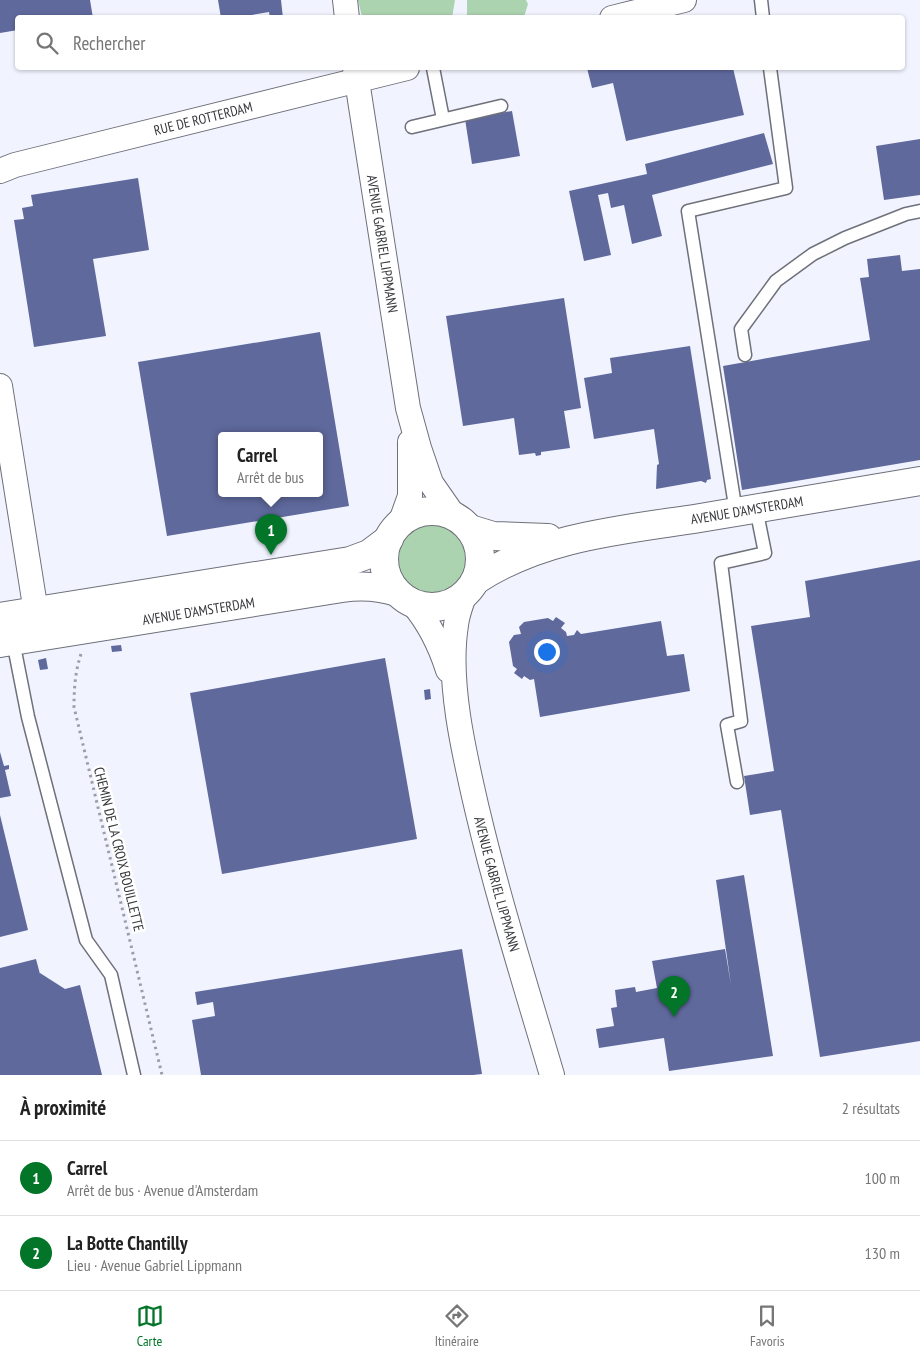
<!DOCTYPE html>
<html lang="fr">
<meta charset="utf-8">
<style>
:root{--surface:#fff;--page:#f6f6f6;--text:#222;--muted:#767676;--line:#e0e0e0;--accent:#027529}
body{margin:0;font-family:"PT Sans Narrow",sans-serif;background:var(--page);color:var(--text)}
.you{position:absolute;left:546px;top:651px;width:18px;height:18px;margin:-12px;border:4px solid #fff;border-radius:50%;background:#1a73e8;box-shadow:0 0 0 8px #1a73e833}
.badge{display:grid;place-items:center;width:32px;height:32px;border-radius:50%;background:var(--accent);color:#fff;font-size:16px;font-weight:700}
.pin{position:absolute;translate:-50% -41px;filter:drop-shadow(0 1px 2px #0008)}
.pin::after{content:'';position:absolute;top:26px;width:18px;height:15px;background:inherit;clip-path:polygon(0 0,100% 0,50% 100%)}
.popup{position:absolute;left:218px;top:432px;width:105px;height:65px;box-sizing:border-box;display:grid;place-content:center;border-radius:5px;background:var(--surface);filter:drop-shadow(0 1px 4px #0005);font-size:16px;white-space:nowrap;color:var(--muted)}
.popup b{font-size:19px;color:var(--text)}
.popup::after{content:'';position:absolute;left:50%;top:100%;margin-left:-10px;border:10px solid transparent;border-top-color:var(--surface)}
.list{margin:0;padding:0;list-style:none}
h2{display:flex;justify-content:space-between;align-items:center;height:65px;margin:0;padding:0 20px;font-size:21px}
h2 small{font-size:16px;font-weight:400;color:var(--muted)}
.list li{display:grid;grid-template-columns:32px 1fr auto;gap:15px;align-items:center;box-sizing:border-box;height:75px;padding:0 20px;border-top:1px solid var(--line)}
.list b{display:block;font-size:19px;white-space:nowrap}
.list p{margin:0;font-size:16px;white-space:nowrap;color:var(--muted)}
.list em{font-size:16px;font-style:normal;color:var(--muted)}
.icon{flex:none;width:28px;height:28px;fill:none;stroke:currentColor;stroke-width:2;stroke-linecap:round;stroke-linejoin:round}
.map{position:relative;flex:none;width:920px;height:1075px;overflow:hidden}
.search{position:absolute;background:var(--surface);box-shadow:0 1px 4px #0004;left:15px;right:15px;top:15px;height:55px;display:flex;align-items:center;gap:12px;box-sizing:border-box;padding:0 18px;border-radius:5px;color:var(--muted);font-size:19px}
.sheet{height:215px;background:var(--surface)}
nav{display:flex;justify-content:space-around;align-items:center;box-sizing:border-box;height:70px;border-top:1px solid var(--line);background:var(--surface);font-size:14px;color:var(--muted)}
nav a{display:grid;justify-items:center;gap:2px}
nav .on{color:var(--accent)}
.map>svg:first-child{display:block}
</style>
<div class="map">
<svg width="920" height="1075" viewBox="0 0 920 1075">
<rect width="100%" height="100%" fill="#f1f4ff"/>
<path fill="#acd3af" d="M358,0H455L452,18L362,17Z
M467,0H526L528,4L524,17H467Z
M398 560a35 35 0 1 1 70 0a35 35 0 1 1-70 0Z"/>
<path fill="#5f699c" fill-rule="evenodd" d="M0,0H90L93,18H18V30L0,33Z
M218,0H281L283,18H270L269,12L234,18H221Z
M587,68H733L744,115L626,141L613,83L592,88Z
M512,111L520,156L472,164L465,119Z
M764,133L773,164L652,195L662,236L632,244L624,205L611,208L608,193L598,195L611,255L584,261L569,191L647,174L645,164Z
M920,139V195L884,200L876,146Z
M138,178L149,250L93,259L106,336L34,347L14,220L24,219L22,208L33,206L31,195Z
M900,255L902,271L920,269V460L742,490L723,366L870,340L860,278L869,277L867,259Z
M564,298L581,408L564,411L570,448L541,452V455L536,456L535,453L519,455L514,418L463,426L446,316Z
M320,332L349,506L167,536L138,362ZM222,436H320V494H222Z
M690,346L711,479L707,480L706,483L701,481L656,489L657,465L659,464L654,429L594,439L584,378L612,373L610,358Z
M920,560V1041L820,1057L781,810L750,815L744,776L774,771L751,626L810,617L805,581Z
M556,617L565,623L561,628L566,632L567,636L574,635L577,630L581,634L661,621L667,656L684,654L690,691L540,717L534,679L530,680L524,676L522,679L514,673L517,669L513,666L509,642L514,635L521,634L519,627L524,622L548,618L553,621Z
M121,645L122,651L112,652L111,646Z
M46,658L48,669L40,670L38,660Z
M385,658L417,839L222,874L190,693Z
M430,689L431,699L425,700L424,690Z
M0,752L4,766L9,765V769L5,770L11,796L0,798Z
M0,815L28,930L0,937Z
M744,875L773,1056L669,1071L664,1038L599,1048L596,1029L614,1026L611,1008L617,1007L615,990L635,987L636,992L657,988L652,961L725,949L731,985L716,880Z
M462,949L482,1074L473,1075H201L192,1020L215,1016L213,1002L197,1005L195,992Z
M36,959L40,974V973L65,989L80,985L102,1075H0V968Z"/>
<g fill="none" stroke-linecap="round" stroke-linejoin="round">
<g stroke="#6e707a" stroke-width="15">
<path id="lane" d="M761,0L763,18
M433,68L443,119
M412,127L501,106
M745,355L741,329L776,281L813,254L845,238L906,214L920,211
M736,512L688,211L786,188L770,68
M13,641L28,717L86,940L111,975L134,1075
M737,782L727,725L741,721L721,563L765,553L756,508"/>
</g>
<g stroke="#6e707a" stroke-width="26">
<g id="street">
<path d="M345,0L347,18"/>
<path d="M612,18L684,0"/>
<path id="s1" d="M355,68L408,408L419,448L431,483L454,516"/>
<path id="s2" d="M0,171L15,165L407,68"/>
<path d="M0,386L36,612"/>
<path d="M400,524L410,496V442"/>
<path id="s3" d="M464,596C461,605 457,615 456,625C447,681 464,753 477,809C498,898 526,987 552,1075"/>
<path d="M413,604C430,624 440,645 448,670"/>
</g>
</g>
<g stroke="#6e707a" stroke-width="30">
<g id="secondary">
<circle cx="432" cy="559" r="48"/>
<path d="M470,529L493,536L548,538"/>
<path id="s4" d="M476,580C543,536 622,530 700,518C773,506 847,493 920,481"/>
<path d="M0,617L350,561L369,554L389,539"/>
<path id="s5" d="M0,643L342,588C362,585 378,586 397,592"/>
</g>
</g>
<path stroke="#9b9ea5" stroke-width="3" stroke-dasharray="2.5 4" stroke-linecap="butt" d="M81,654C75,672 74,689 74,707L162,1075"/>
<use href="#lane" stroke="#fff" stroke-width="12"/>
<use href="#street" stroke="#fff" stroke-width="24"/>
<use href="#secondary" stroke="#fff" stroke-width="28"/>
</g>
<g text-anchor="middle" stroke-width="5" stroke-linejoin="round" paint-order="stroke">
<g font-size="14" fill="#37383c" stroke="#fff">
<text dy="5" stroke="none"><textPath href="#s2" startOffset="210">RUE DE ROTTERDAM</textPath></text>
<text dy="5" stroke="none"><textPath href="#s1" startOffset="178">AVENUE GABRIEL LIPPMANN</textPath></text>
<text dy="5" stroke="none"><textPath href="#s4" startOffset="282">AVENUE D'AMSTERDAM</textPath></text>
<text dy="5" stroke="none"><textPath href="#s5" startOffset="201">AVENUE D'AMSTERDAM</textPath></text>
<text transform="translate(119 849) rotate(76)" y="5">CHEMIN DE LA CROIX BOUILLETTE</text>
<text dy="5" stroke="none"><textPath href="#s3" startOffset="294">AVENUE GABRIEL LIPPMANN</textPath></text>
</g>
</g>
</svg>
<div class="you"></div>
<div class="pin badge" style="left:271px;top:555px">1</div>
<div class="popup"><b>Carrel</b>Arrêt de bus</div>
<div class="pin badge" style="left:674px;top:1017px">2</div>
<div class="search"><svg class="icon" aria-label="search" viewBox="0 0 24 24"><circle cx="10" cy="10" r="6"/><path d="M15 15l6 6"/></svg>Rechercher</div>
</div>
<section class="sheet">
<h2>À proximité<small>2 résultats</small></h2>
<ul class="list">
<li><span class="badge">1</span><div><b>Carrel</b><p>Arrêt de bus · Avenue d'Amsterdam</p></div><em>100 m</em></li>
<li><span class="badge">2</span><div><b>La Botte Chantilly</b><p>Lieu · Avenue Gabriel Lippmann</p></div><em>130 m</em></li>
</ul>
</section>
<nav>
<a class="on"><svg class="icon" aria-label="map" viewBox="0 0 24 24"><path d="M3 6l6-2 6 2 6-2v14l-6 2-6-2-6 2zM9 4v14M15 6v14"/></svg>Carte</a>
<a><svg class="icon" aria-label="directions" viewBox="0 0 24 24"><path d="M12 3l9 9-9 9-9-9zM9 14v-3h6M13 9l2 2-2 2"/></svg>Itinéraire</a>
<a><svg class="icon" aria-label="saved" viewBox="0 0 24 24"><path d="M7 4h10v16l-5-4-5 4z"/></svg>Favoris</a>
</nav>
